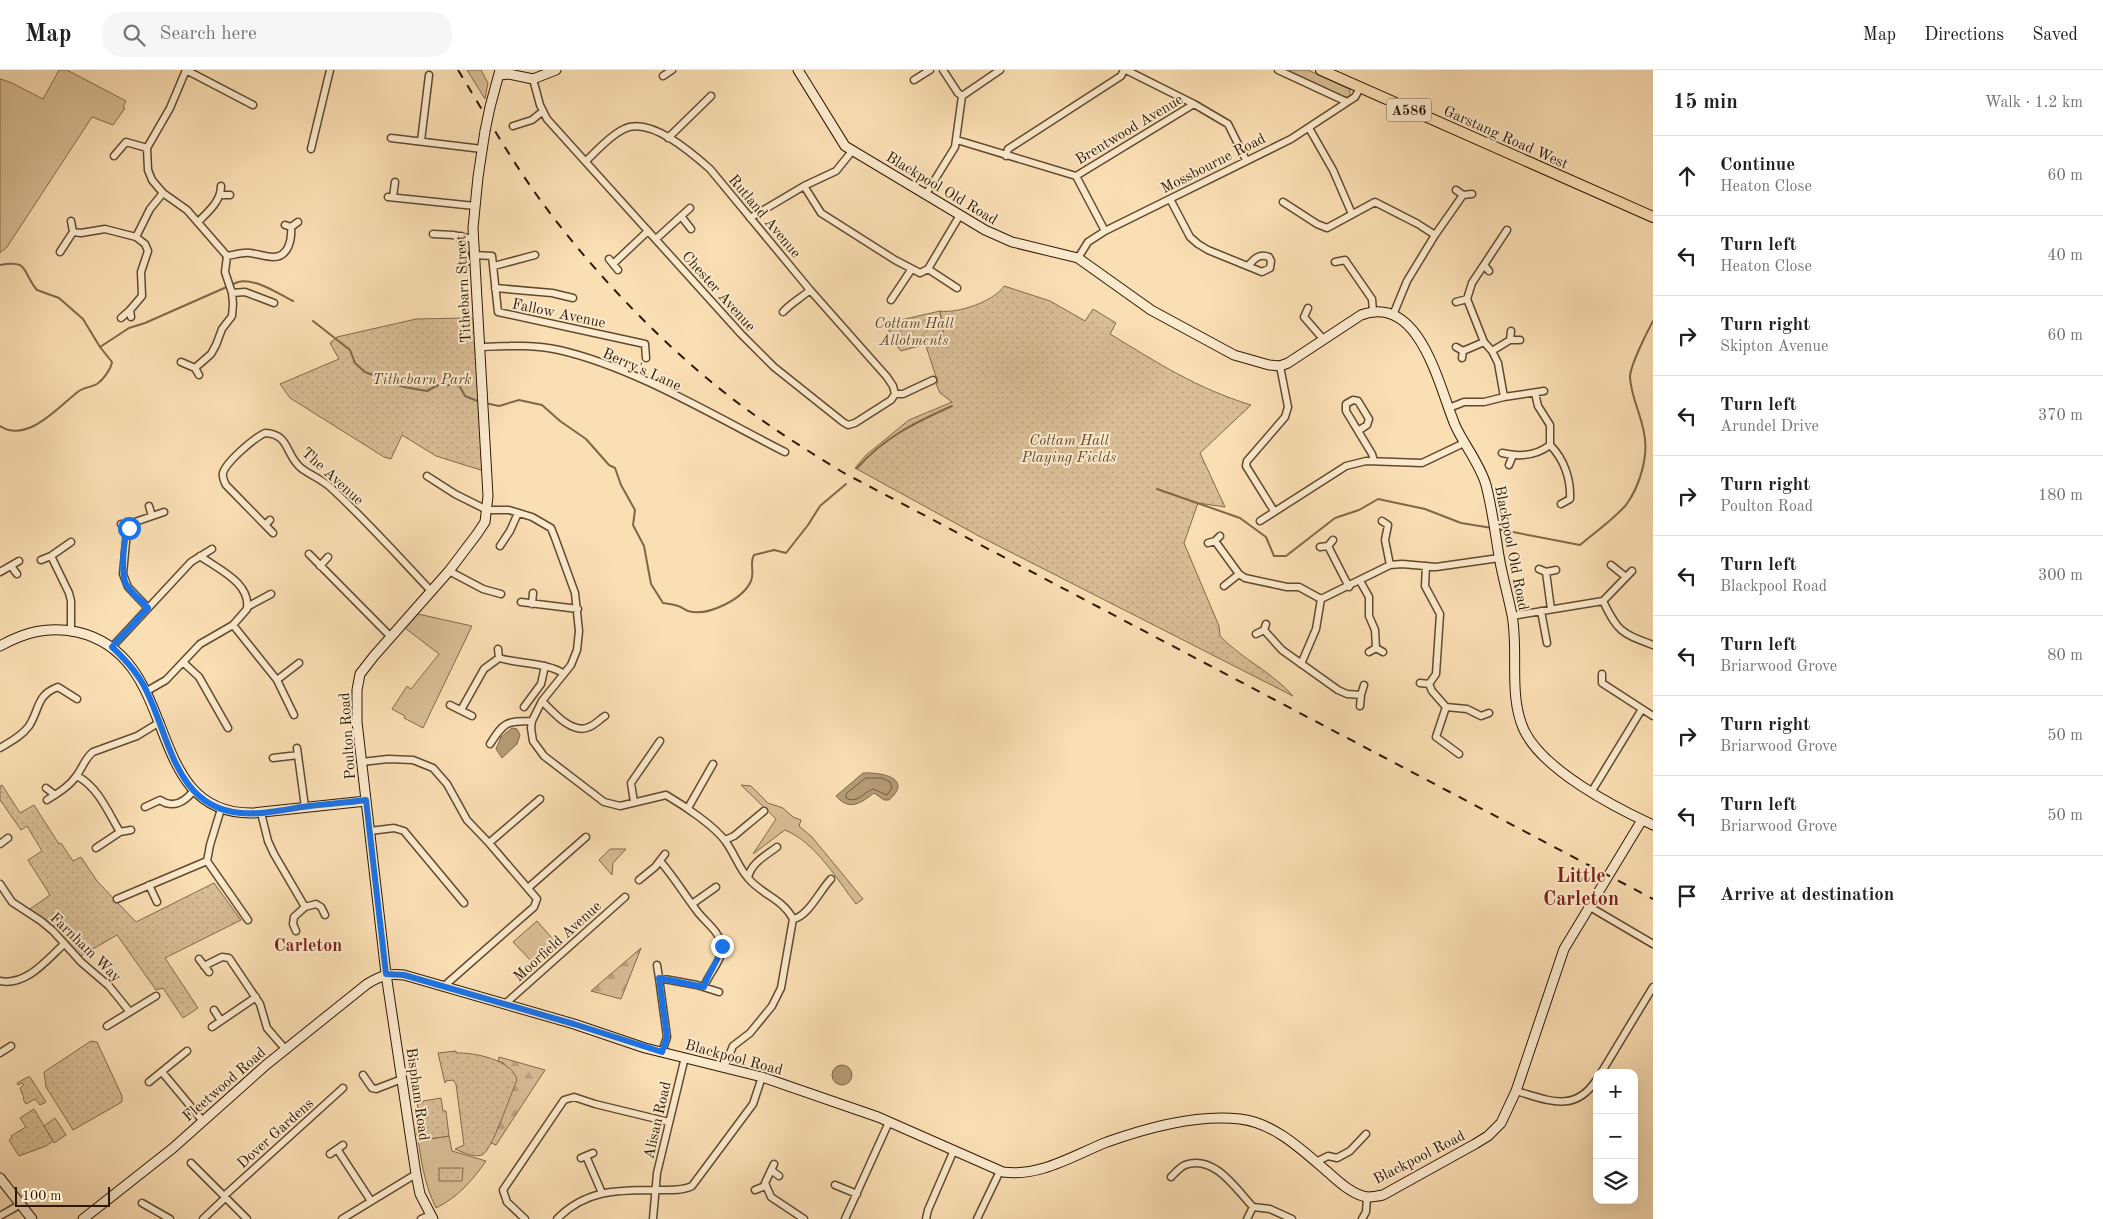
<!DOCTYPE html>
<meta charset="utf-8">
<style>
:root{--surface:#fff;--page:#f6f6f6;--text:#202124;--muted:#757577;--line:#e0e0e0}
body{margin:0;font-family:"Old Standard TT",serif;background:var(--page);color:var(--text)}
.controls{position:absolute;right:15px;bottom:15px;display:grid;overflow:hidden;border-radius:10px;box-shadow:0 5px 20px #0002}
.controls button{width:45px;height:45px;display:grid;place-items:center;padding:0;border:0;border-bottom:1px solid var(--line);background:var(--surface);color:var(--text);font:25px sans-serif}
.scale{position:absolute;left:15px;bottom:12px;width:95px;box-sizing:border-box;padding-left:5px;border:2px solid #2d1800;border-top:0;font-size:14px;line-height:18px;white-space:nowrap;color:#2d1800;-webkit-text-stroke:4px #fceace;paint-order:stroke}
.stop{position:absolute;width:15px;height:15px;margin:-11px;border:4px solid #1a73e8;border-radius:50%;background:#fff}
.stop.end{background:#1a73e8;border-color:#fff;box-shadow:0 1px 5px #0008}
.list{margin:0;padding:0;list-style:none}
h2{display:flex;justify-content:space-between;align-items:center;height:65px;margin:0;padding:0 20px;font-size:21px}
h2 small{font-size:16px;font-weight:400;color:var(--muted)}
.list li{display:grid;grid-template-columns:32px 1fr auto;gap:15px;align-items:center;box-sizing:border-box;height:80px;padding:0 20px;border-top:1px solid var(--line)}
.list b{display:block;font-size:19px;white-space:nowrap}
.list p{margin:0;font-size:16px;white-space:nowrap;color:var(--muted)}
.list em{font-size:16px;font-style:normal;color:var(--muted)}
.icon{flex:none;width:28px;height:28px;fill:none;stroke:currentColor;stroke-width:2;stroke-linecap:round;stroke-linejoin:round}
.map{position:relative;flex:none;width:1653px;height:1149px;overflow:hidden}
header{display:flex;align-items:center;gap:30px;box-sizing:border-box;height:70px;padding:0 25px;background:var(--surface);border-bottom:1px solid var(--line)}
header strong{font-size:24px}
nav{display:flex;gap:28px;margin-inline-start:auto;font-size:18px}
.search{width:350px;height:45px;background:var(--page);display:flex;align-items:center;gap:12px;box-sizing:border-box;padding:0 18px;border-radius:20px;color:var(--muted);font-size:19px}
main{display:flex}
aside{flex:1;background:var(--surface)}
.map>svg:first-child{display:block}
</style>
<header>
<strong>Map</strong>
<div class="search"><svg class="icon" aria-label="search" viewBox="0 0 24 24"><circle cx="10" cy="10" r="6"/><path d="M15 15l6 6"/></svg>Search here</div>
<nav><a>Map</a><a>Directions</a><a>Saved</a></nav>
</header>
<main>
<div class="map">
<svg width="1653" height="1149" viewBox="0 0 1653 1149">
<defs>
<pattern id="forest-firs" width="22" height="20" patternUnits="userSpaceOnUse" patternTransform="scale(1.25)"><rect width="22" height="20" fill="#d8bd95"/><path d="M5 1l3.5 6h-7zM16 11l3.5 6h-7z" fill="#baa27f"/></pattern>
<pattern id="park-dots" width="8" height="8" patternUnits="userSpaceOnUse" patternTransform="scale(1.25)"><rect width="8" height="8" fill="#d8bd95"/><path d="M2 2h.1M6 6h.1" fill="none" stroke="#baa27f" stroke-width="1.8" stroke-linecap="round"/></pattern>
<pattern id="garden-furrows" width="10" height="10" patternUnits="userSpaceOnUse" patternTransform="scale(1.25)"><rect width="10" height="10" fill="#d8bd95"/><path d="M-1 1l2-2M0 10L10 0M9 11l2-2" fill="none" stroke="#baa27f"/></pattern>
</defs>
<rect width="100%" height="100%" fill="#fbdfb4"/>
<filter id="stains"><feTurbulence type="fractalNoise" baseFrequency=".004" numOctaves="4"/><feColorMatrix values="0 0 0 0 .2 0 0 0 0 .09 0 0 0 0 .02 0 0 0 .5 -.17"/></filter>
<radialGradient id="worn" r=".72"><stop offset=".6" stop-color="#630" stop-opacity="0"/><stop offset="1" stop-color="#630" stop-opacity=".3"/></radialGradient>
<path fill="#d8bd95" stroke="#826a4a" d="M59,0H67L126,31L123,37L125,38L113,55L92,47L7,177L0,183V9L10,12L43,29Z
M467,0H481L488,13L485,29Z
M1284,0H1308L1347,18L1350,20V25L1349,27H1345Z
M418,544L472,556L423,658L404,648L405,646L392,639L407,616L411,619L439,584L405,558Z
M741,715L751,716L768,733L783,738L793,747L801,750L799,756L812,767L863,829L856,834C836,808 816,773 785,760L753,784L776,749Z
M610,779H626L613,793L612,805L599,790Z
M537,851L559,876L536,896L513,872Z
M55,1048L66,1065L54,1073L44,1056Z
M421,1057L423,1070L449,1066L452,1081L486,1091C472,1111 458,1127 436,1138C423,1112 421,1086 416,1058Z"/>
<path fill="url(#forest-firs)" stroke="#826a4a" d="M641,878L621,929L591,921Z
M499,987L545,1000L496,1075L491,1073L502,1045L504,993L498,991Z"/>
<path fill="url(#park-dots)" stroke="#826a4a" d="M1004,216L1050,231L1085,251L1093,239L1116,253L1110,264C1158,293 1196,318 1251,335L1200,383L1225,437L1198,433L1184,473L1219,556L1220,566C1242,589 1272,602 1293,626L977,465L855,398L866,385L909,350L952,332L940,323L936,314L938,313L926,276L944,269L940,241C957,244 995,231 1004,216Z
M465,248L478,249L487,402L436,386L402,365L391,389L384,387L290,328L280,314L339,289L330,273L337,267L416,249Z
M2,715L20,743L34,735L59,774L61,773L73,791L81,787L97,811L136,852L214,813L241,850L165,888L198,938L183,948L163,918L156,920L117,865L79,887L44,849L30,839L50,825L28,790L42,781L27,756L21,760L0,730V716Z
M91,971L97,972L122,1026V1032L73,1060L46,1017L44,1002Z
M456,981V983C473,982 513,990 517,1010C511,1023 492,1081 482,1085C474,1088 462,1082 455,1079L464,1075L456,1014L453,1010L446,1011L445,1013L438,983Z
M28,1007H30L46,1032L40,1035L35,1029L26,1034L23,1029L24,1028L20,1018L24,1015L22,1013L18,1015L17,1013Z
M441,1028L443,1041H446L449,1066L422,1070L417,1032Z
M34,1039L53,1071L46,1076L19,1086L9,1070L12,1068L11,1066L26,1057L20,1048Z
M439,1098H463L462,1111H439Z"/>
<path fill="url(#garden-furrows)" stroke="#826a4a" d="M940,241L944,269L901,281L893,272L896,270L886,257L892,252Z"/>
<path fill="#b59b77" stroke="#7f6747" d="M512,658L517,659L520,665L517,674L502,688L496,679L501,667Z
M863,703C881,702 914,708 889,730H884L874,723C860,734 849,741 836,726Z
M832 1005a10 10 0 1 1 20 0a10 10 0 1 1-20 0Z"/>
<g fill="none" stroke-linecap="round" stroke-linejoin="round">
<path stroke="#715a3c" stroke-width="1" d="M866,708H882L890,712L892,718L887,725L873,719C863,723 857,734 846,728V724Z"/>
<path stroke="#7f6747" stroke-width="2" d="M0,195C30,189 22,203 37,220L59,228L83,249L100,277L129,258L145,253L238,212C256,208 277,223 293,231
M313,251L350,280L355,293L365,302L404,317L427,321L438,315H459L465,326L480,332
M485,333L499,336L519,330L542,335L560,351L586,369L609,395L615,398L621,415L635,440L633,455L644,476L651,514L663,533C668,534 673,534 678,536C682,537 685,540 688,541C708,547 743,529 751,511C755,502 749,493 754,485L774,480L786,483L808,455L820,436L846,414
M0,356C28,374 59,336 79,321C85,317 92,317 97,314C103,310 111,299 112,292L100,277
M857,398C885,367 914,353 952,336
M1157,419L1240,448L1266,467L1274,486H1286L1335,448L1359,440L1378,429L1425,439L1461,453L1492,458
M1497,459L1580,475C1595,462 1613,450 1626,435C1640,416 1649,385 1644,363C1641,344 1631,327 1630,307C1630,296 1647,262 1653,251"/>
<g stroke="#604a2d" stroke-width="9">
<path id="street" d="M186,0L170,38L147,78L148,100L152,110L163,123L187,140L227,186L225,202L232,223L233,234L232,246L222,259L216,275L211,284L195,298
M186,0L253,35
M943,0L958,23L962,26
M1126,0L1194,34L1228,54L1246,90
M1278,0L1347,32
M663,6L672,0
M533,9L540,35L547,49L741,264L774,297L843,352L848,355L855,353L891,330L895,324H903L933,310
M914,10L930,0
M513,56L532,50L543,41
M1309,58L1333,100L1352,144
M391,68L482,79
M668,68L711,26
M957,70L1076,106L1105,161
M421,71L429,5
M311,79L330,0
M114,86L126,72L147,78
M1006,86L1008,79L1121,6L1124,0
M586,91C597,81 609,66 624,59C650,46 692,83 710,99L810,220L887,307L893,316L895,324
M1076,106L1194,34
M804,116L821,143L895,190L920,203L928,199L960,145
M1456,120L1463,125
M926,124L955,77L962,26L1000,0
M221,125H230
M388,127L475,136
M393,127L395,112
M1170,129L1190,167L1198,174L1208,180L1262,202L1270,198L1271,191L1269,187C1259,183 1254,189 1248,196
M1283,132L1317,154L1327,158L1375,132L1418,154
M681,146L691,159
M750,148L804,116L836,101L853,80
M71,151L73,162
M198,152C209,141 221,131 221,116
M1421,156L1435,165
M291,157L298,152
M433,164L453,165L473,169
M461,166C460,174 465,183 467,192
M656,169L690,138
M60,182L73,162L81,163L105,159L136,167
M474,185L492,186L498,242L645,274L646,288
M227,186C234,185 243,182 250,183C258,184 266,187 273,187C289,187 292,169 291,157L285,155
M1078,188L1088,172L1105,161L1291,69L1355,27L1360,18
M609,189L618,200
M1335,192L1345,190L1372,229L1373,241
M613,194L648,161
M1484,195L1489,201
M494,196L535,185
M928,199L957,218
M495,218L552,223L573,228
M232,223L245,222L274,233
M891,230L911,200
M1456,232L1467,229
M1308,238L1304,247L1324,270
M783,242C791,233 801,228 810,220
M1393,245L1407,211L1435,165L1463,125L1472,124
M131,247L130,240L142,226L141,202L148,181L145,174L136,167L150,139L163,123
M121,248L130,240
M1510,270L1511,261
M480,277C507,276 533,274 559,280C634,297 716,347 785,382
M1456,277L1463,281
M1492,281L1510,270H1520
M1462,288L1463,281L1484,272
M181,292L195,298L199,305
M1535,323L1538,336L1550,355V375C1564,389 1571,409 1570,429L1561,434
M1504,327L1498,293L1492,281L1484,272L1467,229L1472,213L1507,160
M1449,338L1464,332H1484L1504,327L1544,321
M1358,361L1367,355L1369,349L1358,331L1353,330L1346,334V341L1372,384L1374,391
M1502,383C1519,387 1536,386 1550,375
M1509,395L1513,385
M427,406L455,424L487,440H509L532,447L551,458L555,468L575,523L579,561L577,580L571,595L542,631L532,651L531,658L533,671L544,686L604,732L620,736L666,725C683,735 715,756 726,772C734,783 739,798 748,808C762,825 783,829 793,849L781,918L772,936L750,963L733,976L724,997
M149,436L152,446
M1274,441L1246,396L1247,391L1285,347L1288,337L1280,296
M1260,451L1346,396L1366,391L1422,393L1464,373
M1382,451L1388,455L1385,470L1390,495
M121,454L129,458
M265,455L270,450
M273,463L226,415C224,411 222,407 223,403C226,392 254,368 265,363C290,364 285,385 301,398C310,405 321,409 330,417C365,449 398,486 431,521
M1215,471L1220,466
M1208,473L1215,471L1239,504L1245,508L1287,517H1299L1321,529
M500,476L510,461L518,443
M1328,476L1333,470
M1320,477L1328,476L1349,517
M309,484L391,567
M41,490L51,486
M1611,495L1626,507
M11,496L17,504
M320,496L328,487
M1426,496L1425,516L1440,544L1436,604L1429,614L1432,621L1446,637
M1539,499L1546,502
M449,501L483,519L501,524
M0,502L19,491
M1360,511L1369,527V546L1375,560L1376,578L1369,582
M1224,516L1239,504
M1603,531C1618,562 1621,563 1653,575
M521,532L578,539
M532,534L533,523
M247,537L271,524
M148,538L128,517L123,504L127,461L132,453L164,442
M1551,539L1546,502L1556,500
M1541,541L1547,573
M1512,546L1603,531L1632,501
M1266,554L1264,560L1282,580L1338,620L1347,624L1361,625L1360,636
M233,555L277,610L294,645
M71,561V531L69,523L51,486L71,472
M1256,564L1264,560
M112,577L191,492L212,479
M1376,578L1383,582
M498,579L499,588
M184,593L199,607L228,658
M1301,594L1316,559L1321,529L1390,495L1402,494L1436,497L1499,488
M1602,604V613L1653,646
M277,610L299,593
M1420,613L1429,614
M147,621L166,610L200,574L233,555L247,539C251,513 218,499 200,486
M1361,625L1364,615
M542,631C553,642 572,665 589,657C595,655 600,649 605,646
M450,635L472,646
M524,637L541,614L545,596
M1446,637L1436,667L1459,684
M1446,637L1467,639L1481,646L1489,643
M461,640L484,599L499,588C519,594 550,593 564,604
M490,674C504,652 506,651 532,651
M0,678C10,672 22,666 29,656C40,639 36,625 58,617L77,629
M297,678L305,737
M273,688L298,685
M362,692L388,689L413,690L433,698L447,714L467,750L489,773L537,829L534,837L443,917
M77,706C98,717 108,742 120,762
M46,718L55,725
M1592,721L1642,639
M47,730C58,723 70,716 77,705C83,697 85,688 93,682L137,666L160,652
M634,732L631,713L660,671
M145,737L160,730C173,739 185,732 194,720
M688,738L713,694
M221,739L210,775L207,791L248,850
M261,743L268,771L274,784L305,837
M370,761L394,758L404,761L464,833
M725,770L734,766L764,741
M489,773L540,729
M0,774L8,768
M96,778L120,762L131,760
M660,791C674,807 684,824 697,841C705,852 719,861 722,875C724,889 708,904 704,917
M748,808C751,793 765,786 777,777
M639,810L655,797L665,784
M0,814L12,832L41,851L53,861L81,892L109,916L130,942
M149,815L157,832
M528,818L586,767
M117,829L207,791
M692,834L716,817
M1590,837L1653,874
M793,849C808,847 820,820 831,809
M296,861L293,854L294,847L305,837L316,834L321,837L325,845
M199,889L209,902
M657,895L659,908
M204,896L222,887L229,888L260,934L267,958L286,980
M0,911C26,916 46,891 64,874
M505,934L625,827
M214,940L221,951
M107,956L156,926
M212,957L256,927
M662,982L667,967L659,908L697,915L719,922
M0,983L11,976
M162,1002L202,1050
M1601,1003L1653,917
M363,1005L372,1018L376,1019L402,1009
M149,1012L187,981
M1516,1021C1548,1030 1575,1044 1597,1009
M337,1079L371,1131
M330,1084L343,1075
M586,1086L602,1123
M581,1088L593,1083
M1316,1092L1328,1086L1337,1088L1350,1081L1366,1064
M191,1093L247,1149
M774,1094L765,1113L771,1127L804,1149
M771,1100L779,1106
M1171,1107C1175,1103 1180,1097 1185,1095C1214,1084 1236,1119 1253,1137
M835,1115L857,1124
M755,1120L765,1116
M224,1126L343,1018
M142,1133L170,1149
M0,1146L21,1134
M203,1149L225,1128
M342,1149L416,1104
M421,1149L430,1145
M525,1149L507,1132L503,1120L564,1030L574,1027L595,1034L669,1052
M557,1149C586,1119 619,1120 658,1120C669,1120 682,1121 692,1116L753,1034L762,1007
M653,1149L657,1103L685,987
M845,1149L889,1052
M926,1149L928,1140L954,1080
M977,1149L1000,1101
M1247,1149L1253,1137L1270,1139L1292,1149
M1362,1149L1366,1142L1367,1127"/>
</g>
<g stroke="#2d1800" stroke-width="11">
<path id="secondary" d="M798,0L845,76L985,160L1012,172L1078,188L1151,240L1234,285L1269,295L1280,296L1288,293L1361,245C1420,223 1439,317 1455,355C1464,375 1480,394 1486,415C1492,438 1495,462 1499,486C1502,505 1508,525 1512,545C1519,582 1508,625 1524,660C1543,700 1614,737 1653,755
M500,5L509,4L533,9L556,0
M490,37L500,0
M0,576C25,562 48,556 77,562C184,586 140,745 253,743L366,731
M0,1108L32,1149
M83,1149L173,1078L266,995L367,914C380,906 389,903 404,905L574,954L645,978L762,1007L878,1047L1003,1102C1040,1107 1072,1086 1107,1072C1146,1058 1199,1044 1240,1049C1275,1053 1303,1081 1329,1103C1339,1112 1354,1126 1368,1127C1372,1127 1378,1126 1383,1125L1475,1074L1488,1066L1501,1053L1516,1021L1564,879L1642,750
M433,1149L420,1124L416,1104L386,904L357,652V620L360,604L374,586L449,501L477,464L485,452L488,426L473,158L478,107L485,61"/>
</g>
<g stroke="#2d1800" stroke-width="12">
<path id="primary" d="M1321,0L1653,147"/>
</g>
<use href="#street" stroke="#fceace" stroke-width="6"/>
<use href="#secondary" stroke="#fceace" stroke-width="9"/>
<use href="#primary" stroke="#fbdfb4" stroke-width="10"/>
<path stroke="#2d1800" stroke-width="2" stroke-dasharray="9 9" stroke-linecap="butt" d="M458,0C485,44 511,90 541,131C596,206 671,284 746,339C778,362 811,383 844,403L1653,829"/>
<g stroke="#2d1800" stroke-width="11" stroke-linecap="butt">
<path id="secondary-bridge" d="M485,61L490,37"/>
</g>
<use href="#secondary-bridge" stroke="#fceace" stroke-width="9"/>
</g>
<g fill="none" stroke-linecap="round" stroke-linejoin="round">
<path stroke="#1a73e8" stroke-width="6" d="M129,458C123,467 121,504 126,514C131,523 141,530 148,538L112,577C126,590 139,604 147,622C170,669 176,738 241,743C261,745 282,740 302,737C323,734 345,733 366,730L386,904L404,905L574,954L662,982L667,967L659,908L704,917C708,902 719,891 722,876"/>
</g>
<g text-anchor="middle" stroke-width="4" stroke-linejoin="round" paint-order="stroke">
<rect fill="#fceace" stroke="#6b573e" stroke-width="1" x="1386.5" y="28.5" width="45" height="23" rx="4"/>
<g font-size="14" font-weight="bold" fill="#2d1800">
<text x="1409" y="45">A586</text>
</g>
<g font-size="15" fill="#2d1800" stroke="#fceace">
<text transform="translate(1129 59) rotate(-31)" y="5">Brentwood Avenue</text>
<text transform="translate(1506 67) rotate(24)" y="5">Garstang Road West</text>
<text transform="translate(1213 93) rotate(-27)" y="5">Mossbourne Road</text>
<text transform="translate(942 118) rotate(31)" y="5">Blackpool Old Road</text>
<text transform="translate(765 146) rotate(50)" y="5">Rutland Avenue</text>
<text transform="translate(463 219) rotate(-93)" y="5">Tithebarn Street</text>
<text transform="translate(719 221) rotate(48)" y="5">Chester Avenue</text>
<text transform="translate(559 243) rotate(12)" y="5">Fallow Avenue</text>
<text transform="translate(642 299) rotate(24)" y="5">Berry's Lane</text>
<text transform="translate(333 406) rotate(42)" y="5">The Avenue</text>
<text transform="translate(1512 478) rotate(79)" y="5">Blackpool Old Road</text>
<text transform="translate(347 666) rotate(-94)" y="5">Poulton Road</text>
<text transform="translate(557 871) rotate(-42)" y="5">Moorfield Avenue</text>
<text transform="translate(86 877) rotate(44)" y="5">Farnham Way</text>
<text transform="translate(734 987) rotate(15)" y="5">Blackpool Road</text>
<text transform="translate(224 1014) rotate(-41)" y="5">Fleetwood Road</text>
<text transform="translate(418 1024) rotate(82)" y="5">Bispham Road</text>
<text transform="translate(657 1050) rotate(-77)" y="5">Alisan Road</text>
<text transform="translate(275 1063) rotate(-42)" y="5">Dover Gardens</text>
<text transform="translate(1419 1087) rotate(-27)" y="5">Blackpool Road</text>
</g>
<g font-size="15" font-style="italic" fill="#604a2d" stroke="#fceace">
<text x="914" y="258">Cottam Hall<tspan x="914" dy="17">Allotments</tspan></text>
<text x="422" y="314">Tithebarn Park</text>
<text x="1069" y="375">Cottam Hall<tspan x="1069" dy="17">Playing Fields</tspan></text>
</g>
<g font-size="18" font-weight="bold" fill="#7a1f14" stroke="#fceace">
<text x="308" y="881">Carleton</text>
</g>
<g font-size="20" font-weight="bold" fill="#7a1f14" stroke="#fceace">
<text x="1581" y="812">Little<tspan x="1581" dy="23">Carleton</tspan></text>
</g>
</g>
<rect width="100%" height="100%" filter="url(#stains)"/>
<rect width="100%" height="100%" fill="url(#worn)"/>
</svg>
<div class="controls">
<button>+</button>
<button>−</button>
<button><svg class="icon" aria-label="layers" viewBox="0 0 24 24"><path d="M12 4l9 5-9 5-9-5zM3 14l9 5 9-5"/></svg></button>
</div>
<div class="scale">100 m</div>
<div class="stop" style="left:129px;top:458px"></div>
<div class="stop end" style="left:722px;top:876px"></div>
</div>
<aside>
<h2>15 min<small>Walk · 1.2 km</small></h2>
<ul class="list">
<li><svg class="icon" aria-label="ahead" viewBox="0 0 24 24"><path d="M12 20V5M6 11l6-6 6 6"/></svg><div><b>Continue</b><p>Heaton Close</p></div><em>60 m</em></li>
<li><svg class="icon" aria-label="left" viewBox="0 0 24 24"><path d="M17 20v-9H6M10 6l-5 5 5 5"/></svg><div><b>Turn left</b><p>Heaton Close</p></div><em>40 m</em></li>
<li><svg class="icon" aria-label="right" viewBox="0 0 24 24"><path d="M7 20v-9h11M14 6l5 5-5 5"/></svg><div><b>Turn right</b><p>Skipton Avenue</p></div><em>60 m</em></li>
<li><svg class="icon" aria-label="left" viewBox="0 0 24 24"><path d="M17 20v-9H6M10 6l-5 5 5 5"/></svg><div><b>Turn left</b><p>Arundel Drive</p></div><em>370 m</em></li>
<li><svg class="icon" aria-label="right" viewBox="0 0 24 24"><path d="M7 20v-9h11M14 6l5 5-5 5"/></svg><div><b>Turn right</b><p>Poulton Road</p></div><em>180 m</em></li>
<li><svg class="icon" aria-label="left" viewBox="0 0 24 24"><path d="M17 20v-9H6M10 6l-5 5 5 5"/></svg><div><b>Turn left</b><p>Blackpool Road</p></div><em>300 m</em></li>
<li><svg class="icon" aria-label="left" viewBox="0 0 24 24"><path d="M17 20v-9H6M10 6l-5 5 5 5"/></svg><div><b>Turn left</b><p>Briarwood Grove</p></div><em>80 m</em></li>
<li><svg class="icon" aria-label="right" viewBox="0 0 24 24"><path d="M7 20v-9h11M14 6l5 5-5 5"/></svg><div><b>Turn right</b><p>Briarwood Grove</p></div><em>50 m</em></li>
<li><svg class="icon" aria-label="left" viewBox="0 0 24 24"><path d="M17 20v-9H6M10 6l-5 5 5 5"/></svg><div><b>Turn left</b><p>Briarwood Grove</p></div><em>50 m</em></li>
<li><svg class="icon" aria-label="arrive" viewBox="0 0 24 24"><path d="M6 21V4h12l-3 4 3 4H6"/></svg><div><b>Arrive at destination</b></div></li>
</ul>
</aside>
</main>
